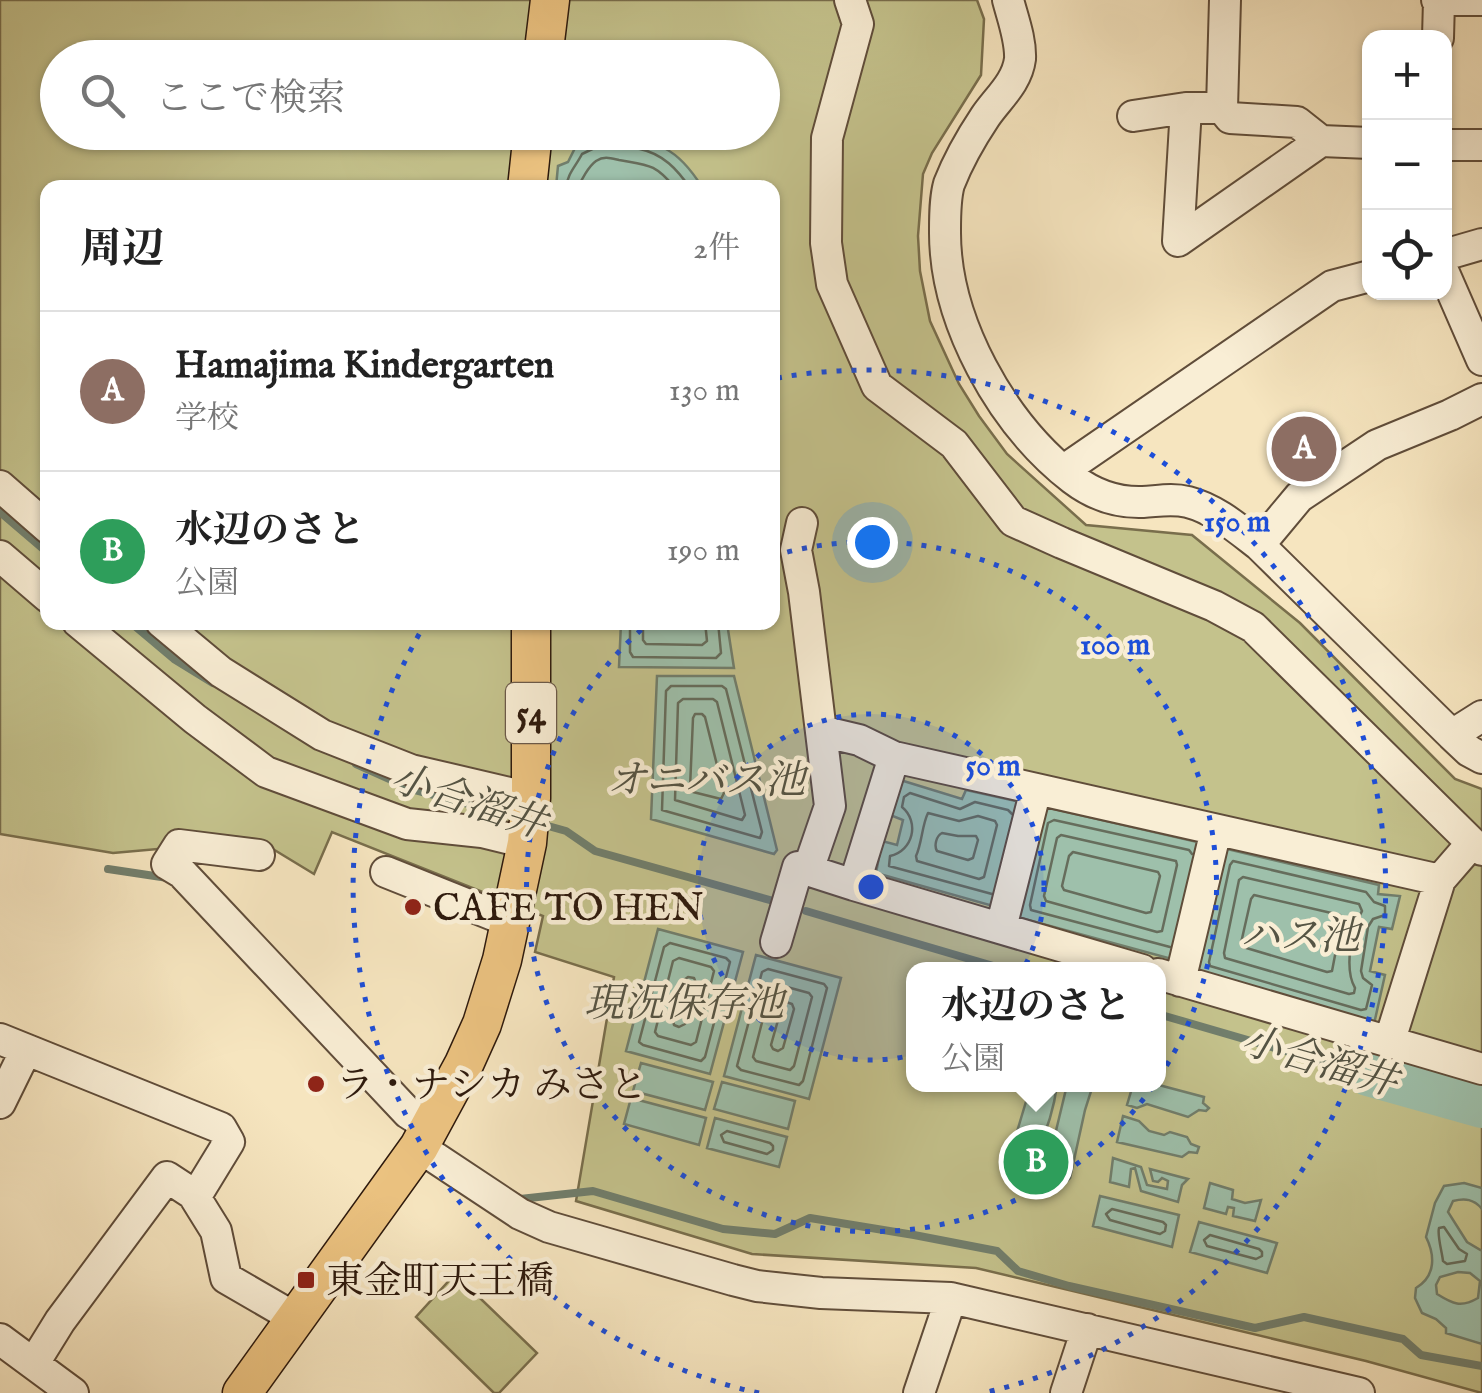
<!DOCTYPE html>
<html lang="ja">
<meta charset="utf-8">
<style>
:root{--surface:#fff;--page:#f6f6f6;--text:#222;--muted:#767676;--line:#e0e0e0;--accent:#0b8043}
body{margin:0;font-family:"IM FELL English","Noto Serif JP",serif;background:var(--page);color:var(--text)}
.controls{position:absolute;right:30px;top:30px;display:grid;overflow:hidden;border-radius:20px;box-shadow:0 2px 8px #0004}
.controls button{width:90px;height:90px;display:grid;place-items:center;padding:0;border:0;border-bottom:2px solid var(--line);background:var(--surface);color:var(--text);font:50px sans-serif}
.you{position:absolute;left:872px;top:542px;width:35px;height:35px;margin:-25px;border:8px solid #fff;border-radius:50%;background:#1a73e8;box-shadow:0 0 0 15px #1a73e833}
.badge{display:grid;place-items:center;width:65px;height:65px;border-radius:50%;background:var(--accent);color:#fff;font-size:32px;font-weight:700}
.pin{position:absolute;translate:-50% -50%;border:5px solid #fff;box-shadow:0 2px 10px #0006}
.popup{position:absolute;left:906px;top:962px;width:260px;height:130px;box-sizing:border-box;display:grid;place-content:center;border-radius:20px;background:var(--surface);filter:drop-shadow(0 2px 8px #0005);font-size:32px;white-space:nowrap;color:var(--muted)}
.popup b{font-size:38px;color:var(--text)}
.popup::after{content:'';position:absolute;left:50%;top:100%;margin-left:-20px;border:20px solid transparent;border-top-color:var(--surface)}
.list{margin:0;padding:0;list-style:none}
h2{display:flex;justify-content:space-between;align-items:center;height:130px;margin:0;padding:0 40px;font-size:42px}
h2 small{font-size:32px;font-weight:400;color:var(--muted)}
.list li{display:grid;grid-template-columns:65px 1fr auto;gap:30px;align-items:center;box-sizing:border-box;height:160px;padding:0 40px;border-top:2px solid var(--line)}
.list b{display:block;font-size:38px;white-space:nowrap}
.list p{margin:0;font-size:32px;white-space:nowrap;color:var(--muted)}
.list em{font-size:32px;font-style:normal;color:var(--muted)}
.icon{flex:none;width:55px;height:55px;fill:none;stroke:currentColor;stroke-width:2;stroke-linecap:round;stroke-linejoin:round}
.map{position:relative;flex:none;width:1482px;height:1393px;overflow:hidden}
.search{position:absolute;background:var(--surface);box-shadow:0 2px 8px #0004;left:40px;top:40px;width:740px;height:110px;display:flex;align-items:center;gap:25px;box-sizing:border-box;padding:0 35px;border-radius:55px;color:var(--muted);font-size:38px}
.panel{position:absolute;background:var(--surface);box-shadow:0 2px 8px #0004;left:40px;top:180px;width:740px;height:450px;border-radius:20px}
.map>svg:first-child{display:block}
</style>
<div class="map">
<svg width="1482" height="1393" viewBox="0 0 1482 1393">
<rect width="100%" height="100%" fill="#f6e5bf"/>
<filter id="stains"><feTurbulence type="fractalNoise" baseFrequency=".002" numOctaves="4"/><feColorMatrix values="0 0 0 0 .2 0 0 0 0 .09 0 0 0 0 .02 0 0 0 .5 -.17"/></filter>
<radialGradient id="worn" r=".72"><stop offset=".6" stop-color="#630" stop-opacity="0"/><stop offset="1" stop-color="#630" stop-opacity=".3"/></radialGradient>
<path fill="#c4c28c" stroke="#796e4c" stroke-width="2.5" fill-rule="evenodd" d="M0,0H977L984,19L981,75L932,153L923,174L918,236L920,271L930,321L959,384L979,416L1007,454L1086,525L1192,535L1300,623L1455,779L1482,789V1393L1366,1361L976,1268L752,1254L576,1201L614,977L535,952L543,916L332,832L314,874L258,840L113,853L0,834ZM58,58H762V132H58ZM48,188H772V622H48ZM914,970H1158V1084H914Z
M455,1274L537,1353L499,1393H494L416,1317Z"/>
<path fill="#9ec0ab" stroke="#717e6c" stroke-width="2.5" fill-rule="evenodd" d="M613,137C658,141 677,147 702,187H556L558,166L568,162L577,144L593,138Z
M621,623H727L734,668L619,667Z
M657,676H734L777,850L774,854L651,819Z
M897,779L962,799L966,790L1025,803L1000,908L876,873L882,841L897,845L903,820L890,815Z
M1041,806L1206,844L1179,961L1017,917Z
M1223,848L1379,885L1378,894L1400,896L1392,929L1379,927L1370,971L1385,975L1374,1024L1196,974Z
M658,929L743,952L710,1074L626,1051Z
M756,955L841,978L809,1099L724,1076Z
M641,1063L713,1082L705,1110L633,1091Z
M722,1082L795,1101L788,1129L714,1109Z
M1155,1084L1204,1097L1203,1103L1209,1108L1206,1111L1199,1110L1188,1117L1147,1104L1137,1108L1127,1105L1133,1085Z
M1031,1085H1057C1054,1109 1046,1133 1036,1155L1031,1156L1022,1150L1016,1135Z
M1067,1085H1093L1085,1110L1070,1178L1067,1181L1062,1183L1051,1178L1048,1164Z
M631,1098L706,1118L699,1145L624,1124Z
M1123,1116L1139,1121L1149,1131L1164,1135L1170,1132L1187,1137L1191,1144L1199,1147L1197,1153L1189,1152L1182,1157L1117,1142Z
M715,1118L787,1137L779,1167L707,1148Z
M1113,1158L1141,1167L1147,1185L1167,1189L1168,1181L1162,1178L1158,1182L1153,1181L1150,1169L1188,1179L1182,1185L1178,1202L1141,1191L1135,1168L1131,1169L1129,1187L1110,1182Z
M1210,1183L1233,1190L1232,1199L1245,1203L1261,1200L1255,1221L1233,1216L1234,1208L1228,1207L1226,1214L1204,1208Z
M1464,1183L1482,1188V1209C1474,1199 1465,1198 1453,1201L1448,1212L1467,1242L1482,1251V1344L1446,1333V1328L1436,1319L1422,1313L1415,1298L1416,1288C1436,1276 1435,1255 1426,1237L1435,1203L1444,1186ZM1458,1272L1470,1273L1480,1281L1478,1298C1461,1308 1453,1304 1437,1294L1436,1285L1440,1277Z
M1100,1196L1179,1215L1172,1247L1093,1226Z
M1199,1222L1277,1243L1267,1273L1190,1252Z"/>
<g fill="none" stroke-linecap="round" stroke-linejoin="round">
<path stroke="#666d5c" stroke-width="2.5" d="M566,188C567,174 576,166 582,154L609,141C620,147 628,147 640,149C663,154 677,169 690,188
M578,188C581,180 589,166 596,161C604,156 610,158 619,160C647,165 655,163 675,188
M630,622V652L633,657L716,658L721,653L718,622
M643,622V640L646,644L702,645L707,641L705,622
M671,686H722L726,689L762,832L760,838L662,810L666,691Z
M683,699H713L717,702L745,815L742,820L675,800L678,703Z
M695,714H702L705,717L724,793L721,799L693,792L690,788L693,718Z
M928,813L959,821L978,816L995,821L997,825L984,877L979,879L917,861L916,856C922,843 922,825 928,813Z
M942,833L958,836H976L978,840L973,858L968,860L937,851C934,846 936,836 942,833Z
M1061,835L1176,861L1177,865L1162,931L1157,932L1046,901L1044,896L1057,838Z
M1073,852L1158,872L1160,876L1151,912L1146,913L1064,890L1062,886L1069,856Z
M1233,861L1366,892L1374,902L1385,906V915L1373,919L1368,927L1361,971L1363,978L1372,985L1366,1009L1361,1010L1210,966L1209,962L1230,865Z
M1243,877L1359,904L1362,911C1351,930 1344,969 1355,988L1354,993L1349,994L1225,958L1224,953L1239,880Z
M992,894L889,866L890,856C913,851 920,822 902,807L904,797L910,793L960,809L975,802L1008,810L1012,814
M1254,895L1340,915L1342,919L1332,971L1327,972L1243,947L1241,943L1251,899Z
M670,943L726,958L730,962L705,1057L701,1061L643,1045L639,1042L664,947Z
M1170,947L1031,910L1030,905L1048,823L1054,820L1189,850L1192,854
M679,958L711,967L714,971L696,1042L691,1045L658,1036L655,1032L673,961Z
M768,969L824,984L827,988L803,1081L799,1085L741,1070L737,1066L762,972Z
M688,977L694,978L696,983L685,1024L679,1027L674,1025L673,1020L684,980Z
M776,984L809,993L812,997L794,1066L790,1070L756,1061L753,1057L771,988Z
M786,1002L792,1004L794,1009L783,1048L778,1051L773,1049L771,1045L782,1006Z
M727,1131L770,1143L773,1146V1150L767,1154L724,1142L721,1135Z
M1112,1209L1163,1222L1166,1225L1165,1231L1160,1234L1110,1220L1106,1214Z
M1444,1227L1459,1249L1467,1254L1465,1261L1447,1264L1443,1261C1442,1252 1437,1235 1439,1228Z
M1210,1235L1259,1249L1262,1252V1256L1256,1259L1207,1246L1204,1240Z"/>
<path stroke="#717e6c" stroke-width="8" d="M0,512L48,553
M130,622L174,659L213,683
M356,764L414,790L518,817
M541,824L566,831L595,851L777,902
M108,869L168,878
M806,911L1007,970
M1158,1014L1368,1075
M514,1195L520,1199L593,1191L723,1229L775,1234L810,1218L914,1235L997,1251L1018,1271L1069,1286L1255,1328L1304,1317L1403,1339L1421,1355L1482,1366"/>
<path stroke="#9ec0ab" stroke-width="42" d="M1368,1075L1482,1107"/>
<g stroke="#604d3a" stroke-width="34">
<path id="minor" d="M850,0L858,24L827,138L826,243L832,284L877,386L954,444L1013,521L1062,543L1214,606L1253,627L1472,843
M1008,0C1013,19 1021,40 1020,59C1017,83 997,99 985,117C971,138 958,161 949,184C945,198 945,215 945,230C944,320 1001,423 1073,479C1094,495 1116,503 1143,502C1159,501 1172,498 1188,502C1215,509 1237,528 1259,545L1452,735L1469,751L1482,758
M1437,0H1482
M1438,38L1439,0
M1186,108L1178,241L1321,141L1370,143
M1222,108L1225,0
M1133,116L1186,108H1222L1230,118L1297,122L1321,141
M1444,145H1482
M1444,255L1482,244
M1444,273L1482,360
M1064,470L1332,286L1370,276
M0,486L48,528
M802,523L796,550L804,592L830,806L808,870
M1259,545L1299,497L1377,445L1450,415L1482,399
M0,556L48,597
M78,622L195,719L266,772L407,824L482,832L527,843
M161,622L221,672L322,735L411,770L531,798
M821,731L859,740L894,757
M1452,735L1482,716
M259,855L179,845L167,864L182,873L408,1113L430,1127
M386,872L511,922
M1001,928L1036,789
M776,942L798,867L854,885
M1142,970L854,885L894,757L1440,880L1472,843L1482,850
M1158,974L1482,1069
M1180,981L1216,830
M0,1039L221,1128L229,1142L196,1196L167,1177L60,1321L34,1363
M1389,1043L1440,880
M0,1103L26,1050
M419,1147L520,1214L549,1227L733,1280L757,1286L821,1293L951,1298L1359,1393
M193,1194L216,1231L226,1278L295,1318
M0,1339L73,1393
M919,1393L951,1298
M1066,1393L1087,1329"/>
</g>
<g stroke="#2e1a0d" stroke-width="41">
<path id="major" d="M543,58L550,0
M527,188L533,132
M242,1393L419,1147L464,1064L482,1024L502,960L527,843L531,798V622"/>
</g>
<use href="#minor" stroke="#f9eed5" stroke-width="30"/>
<use href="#major" stroke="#ebc280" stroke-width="38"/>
</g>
<circle cx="871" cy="887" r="173" fill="#1d4ed8" fill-opacity=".12"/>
<g fill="none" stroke="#1d4ed8" stroke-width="5" stroke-dasharray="5 10">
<circle cx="871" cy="887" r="173"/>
<path d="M773 556A345 345 0 1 1 649 623"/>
<path d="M759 1393A518 518 0 0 1 425 624M777 378A518 518 0 0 1 983 1393"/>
</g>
<g fill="#8f2418" stroke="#f9eed5" stroke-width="4">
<circle cx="413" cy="907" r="10"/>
<circle cx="316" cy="1084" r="10"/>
<rect x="296" y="1270" width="20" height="20" rx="5"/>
</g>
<g text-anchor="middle" stroke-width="9" stroke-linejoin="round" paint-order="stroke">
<rect fill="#f9eed5" stroke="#6b5a49" stroke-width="2.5" x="506" y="683" width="50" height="60" rx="8"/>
<g font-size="35" font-weight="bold" fill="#2e1a0d">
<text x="531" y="725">54</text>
</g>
<g font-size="38" fill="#2e1a0d" stroke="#f9eed5" text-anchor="start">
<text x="433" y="920">CAFE TO HEN</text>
<text x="336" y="1097">ラ・ナシカ みさと</text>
<text x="326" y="1293">東金町天王橋</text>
</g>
<g font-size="40" font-style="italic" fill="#555444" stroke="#f9eed5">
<text x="706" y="793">オニバス池</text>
<text transform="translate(469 800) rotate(18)" y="14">小合溜井</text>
<text x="1300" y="949">ハス池</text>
<text x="684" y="1016">現況保存池</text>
<text transform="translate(1320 1060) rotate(16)" y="14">小合溜井</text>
</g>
</g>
<circle cx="871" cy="887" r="15" fill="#1d4ed8" stroke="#f9eed5" stroke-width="5"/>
<g font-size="30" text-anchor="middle" font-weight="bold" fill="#1d4ed8" stroke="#f9eed5" stroke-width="9" stroke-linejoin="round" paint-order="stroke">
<text x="1237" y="531">150 m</text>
<text x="1115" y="654">100 m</text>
<text x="993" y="775">50 m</text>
</g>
<rect width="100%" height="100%" filter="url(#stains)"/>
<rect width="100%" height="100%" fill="url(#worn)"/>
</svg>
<div class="controls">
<button>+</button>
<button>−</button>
<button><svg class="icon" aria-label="locate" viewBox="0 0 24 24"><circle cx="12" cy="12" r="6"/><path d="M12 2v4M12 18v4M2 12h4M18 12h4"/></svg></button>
</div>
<div class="you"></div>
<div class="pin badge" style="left:1304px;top:449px;background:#8d6e63">A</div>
<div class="pin badge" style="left:1036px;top:1162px;background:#2e9e5b">B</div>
<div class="popup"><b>水辺のさと</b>公園</div>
<div class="search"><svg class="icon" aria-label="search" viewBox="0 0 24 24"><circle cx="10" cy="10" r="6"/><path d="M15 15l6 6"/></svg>ここで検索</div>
<section class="panel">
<h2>周辺<small>2件</small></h2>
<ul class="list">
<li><span class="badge" style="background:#8d6e63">A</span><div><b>Hamajima Kindergarten</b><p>学校</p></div><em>130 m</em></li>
<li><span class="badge" style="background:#2e9e5b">B</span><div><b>水辺のさと</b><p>公園</p></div><em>190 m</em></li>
</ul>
</section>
</div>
